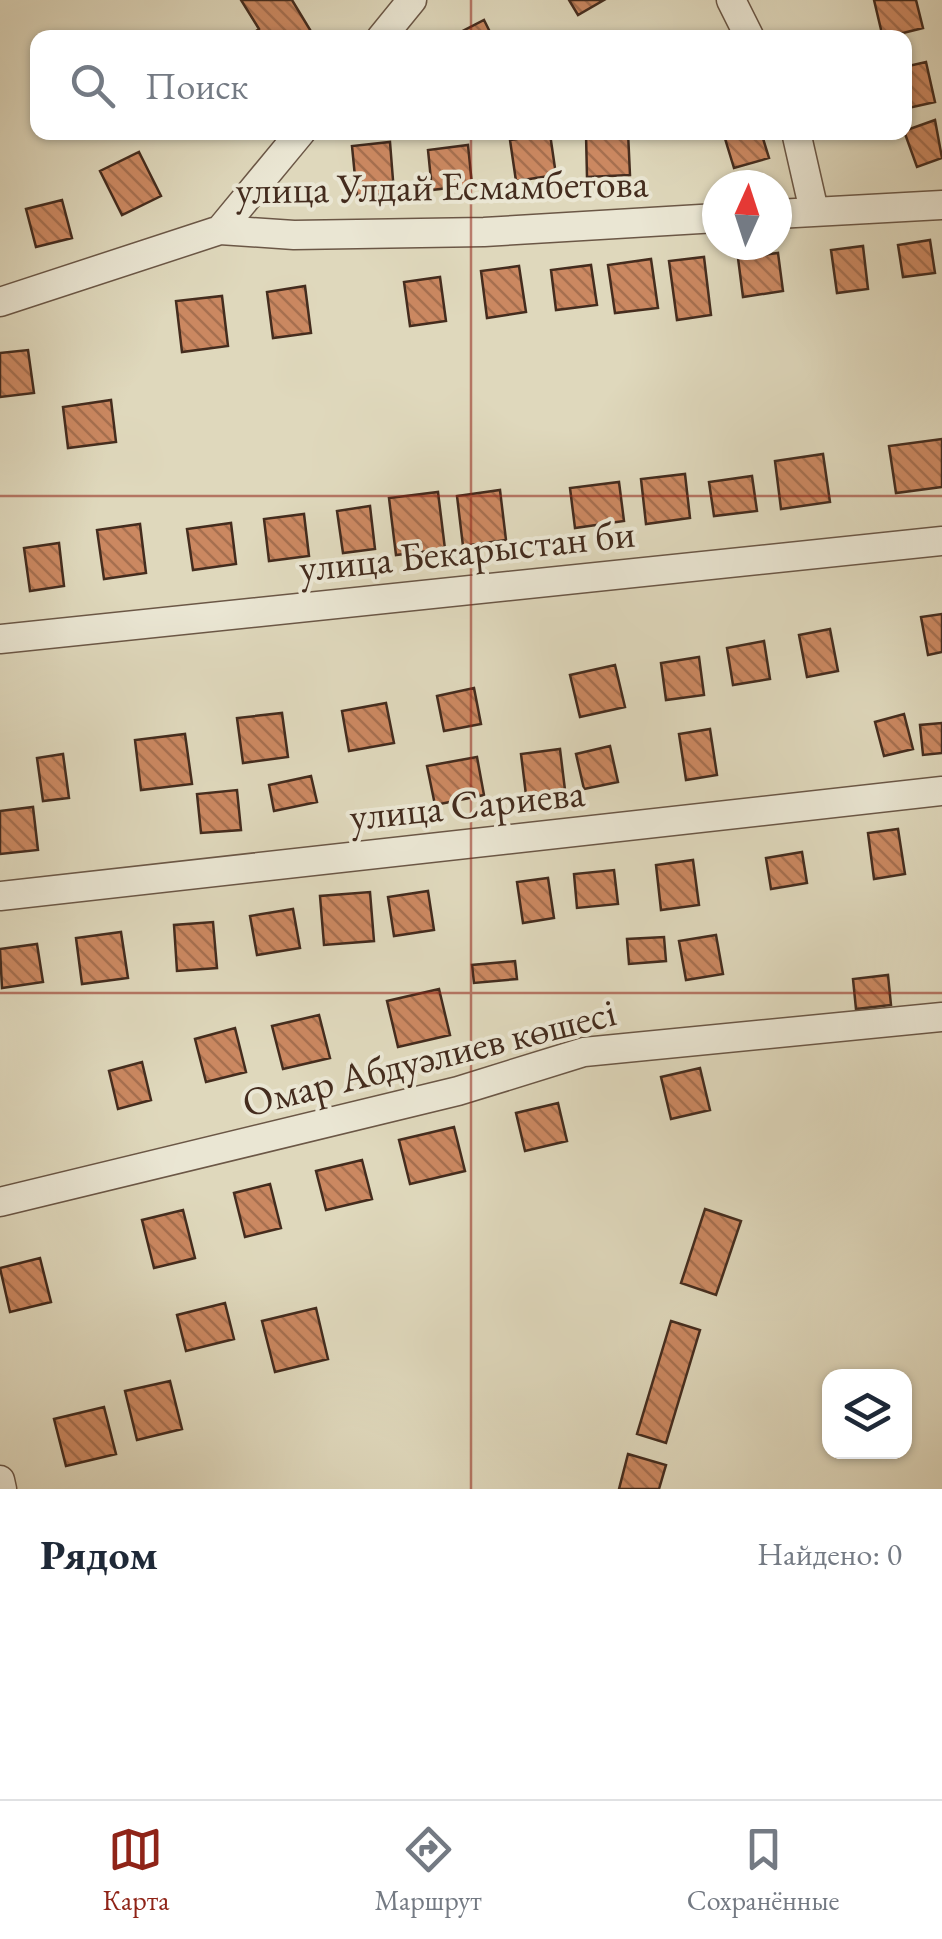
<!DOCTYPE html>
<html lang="ru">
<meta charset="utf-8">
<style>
:root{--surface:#fff;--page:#f2f2f3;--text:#1f2937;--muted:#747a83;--line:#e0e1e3;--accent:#8f2418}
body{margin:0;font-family:"EB Garamond",serif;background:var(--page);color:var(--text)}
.controls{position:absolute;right:30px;bottom:30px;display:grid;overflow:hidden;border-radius:20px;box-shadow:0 2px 8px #0004}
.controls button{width:90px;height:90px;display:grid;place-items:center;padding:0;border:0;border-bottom:2px solid var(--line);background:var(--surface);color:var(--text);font:50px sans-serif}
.compass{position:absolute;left:702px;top:170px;width:90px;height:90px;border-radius:50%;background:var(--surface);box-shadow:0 2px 8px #0004;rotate:3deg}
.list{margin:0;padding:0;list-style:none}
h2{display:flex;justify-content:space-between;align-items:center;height:130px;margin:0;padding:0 40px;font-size:42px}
h2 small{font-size:32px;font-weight:400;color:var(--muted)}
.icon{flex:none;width:55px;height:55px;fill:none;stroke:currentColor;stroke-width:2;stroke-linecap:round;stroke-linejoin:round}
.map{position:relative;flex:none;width:942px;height:1489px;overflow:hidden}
.search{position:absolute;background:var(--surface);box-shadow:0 2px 8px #0004;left:30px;right:30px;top:30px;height:110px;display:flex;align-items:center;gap:25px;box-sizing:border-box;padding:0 35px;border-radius:20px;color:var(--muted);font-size:38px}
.sheet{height:310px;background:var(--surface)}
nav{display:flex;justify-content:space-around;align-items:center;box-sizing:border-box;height:140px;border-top:2px solid var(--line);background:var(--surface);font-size:28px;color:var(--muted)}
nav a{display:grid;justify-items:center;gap:5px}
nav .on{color:var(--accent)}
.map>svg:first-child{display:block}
</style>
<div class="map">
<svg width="942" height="1489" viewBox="0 0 942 1489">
<defs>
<pattern id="building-back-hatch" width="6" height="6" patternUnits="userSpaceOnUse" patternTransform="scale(2.5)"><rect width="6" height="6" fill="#cb8861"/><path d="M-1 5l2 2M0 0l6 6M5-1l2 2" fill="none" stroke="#a66f4f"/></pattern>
</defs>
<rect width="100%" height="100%" fill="#dfd8bc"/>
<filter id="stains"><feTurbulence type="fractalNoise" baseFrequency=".002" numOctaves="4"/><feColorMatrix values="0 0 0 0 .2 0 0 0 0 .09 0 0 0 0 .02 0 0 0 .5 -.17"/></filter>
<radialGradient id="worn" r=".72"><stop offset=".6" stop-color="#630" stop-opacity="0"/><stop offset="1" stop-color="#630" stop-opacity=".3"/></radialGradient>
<path fill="url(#building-back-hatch)" stroke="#442c1e" stroke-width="2.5" d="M241,0H292L315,38H246L259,29Z
M569,0H604L578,15Z
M874,0H916L923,28L883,38Z
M484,20L493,38H451V37Z
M926,62L935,102L904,109V67Z
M935,120L942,158L917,167L904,131Z
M628,132L630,175L587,177L586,134Z
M723,132H761L769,158L734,168Z
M550,134L556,175L516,181L510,140Z
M390,142L394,193L357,197L352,146Z
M468,145L472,185L432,190L428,150Z
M139,152L161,196L122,215L100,171Z
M62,200L72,238L36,247L26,209Z
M930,240L935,273L903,277L898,245Z
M863,246L868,289L837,293L831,250Z
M778,253L783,291L743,297L738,258Z
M704,257L711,315L677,320L669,261Z
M651,259L658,308L615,313L608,265Z
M591,265L597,305L556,310L551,270Z
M519,266L526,312L487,318L481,271Z
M440,277L446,321L410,326L404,282Z
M305,286L311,333L273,338L267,292Z
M222,296L228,346L182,352L176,301Z
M28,350L34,393L0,397V353Z
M111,400L116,442L68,448L63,407Z
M942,439V487L896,493L889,446Z
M823,454L830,502L781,509L775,461Z
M685,474L690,518L646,524L641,479Z
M752,476L757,511L714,516L709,482Z
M619,482L624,521L575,528L570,488Z
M500,490L506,540L463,546L457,496Z
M438,492L445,549L396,555L389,498Z
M370,506L375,549L343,553L337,511Z
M304,514L309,556L269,561L264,519Z
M231,523L236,564L193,570L187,529Z
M140,524L146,573L104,579L97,530Z
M59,543L64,586L30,591L24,548Z
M942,614V652L928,655L921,617Z
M830,629L838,671L807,677L799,635Z
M764,641L770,679L733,685L727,648Z
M699,657L704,695L666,700L661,663Z
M615,665L625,707L580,717L570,675Z
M474,688L481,724L444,731L437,696Z
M386,703L394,743L349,751L342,711Z
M282,713L288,757L243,763L237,718Z
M904,714L913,749L884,756L875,722Z
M942,723V753L923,755L920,725Z
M710,729L717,775L686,780L679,734Z
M185,734L192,784L141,790L135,740Z
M610,746L618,782L584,789L576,754Z
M560,749L565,790L526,795L521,754Z
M63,754L69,798L43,801L37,758Z
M477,757L484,795L435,805L427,766Z
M311,776L317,802L274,811L269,785Z
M237,790L241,830L201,833L197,794Z
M33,807L38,850L0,854V811Z
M898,829L905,874L874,879L868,833Z
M802,852L807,883L771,889L766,858Z
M693,860L699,905L661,910L656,865Z
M614,870L618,904L577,908L574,874Z
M548,878L554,918L523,923L517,882Z
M428,891L434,930L394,936L388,897Z
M370,892L374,941L324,945L320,896Z
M293,909L300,948L257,955L250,916Z
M213,922L217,968L177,971L174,925Z
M121,932L128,978L82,984L76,938Z
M716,935L723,974L686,980L679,941Z
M664,937L666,961L629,964L627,939Z
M37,944L43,982L2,988L0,949Z
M515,961L517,979L474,983L472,965Z
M888,975L891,1005L856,1009L853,979Z
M439,989L450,1035L398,1047L387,1001Z
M319,1015L330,1058L283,1069L272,1026Z
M235,1028L246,1072L206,1082L195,1039Z
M142,1062L151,1100L118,1109L109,1071Z
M700,1068L710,1110L671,1119L661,1077Z
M558,1103L567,1141L525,1151L516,1113Z
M454,1127L465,1171L410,1184L399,1140Z
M362,1160L372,1199L326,1210L316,1171Z
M270,1184L281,1228L245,1237L234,1193Z
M705,1209L741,1221L716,1295L681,1283Z
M183,1210L195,1258L154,1268L142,1220Z
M40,1258L51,1302L10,1312L0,1268Z
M225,1303L234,1339L186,1351L177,1315Z
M316,1308L328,1359L275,1372L262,1321Z
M671,1321L700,1330L666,1443L637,1434Z
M170,1381L182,1429L137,1440L125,1391Z
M104,1407L116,1454L66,1466L54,1419Z
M628,1454L666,1465L659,1489H619Z"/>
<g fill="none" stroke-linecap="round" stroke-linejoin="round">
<g stroke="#6b5746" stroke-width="31">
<path id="street" d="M731,0L750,38
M381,38L412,0
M796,132L814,211
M777,214L942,205
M220,230L301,132
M0,302L220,230L294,235L484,232L717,218
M0,639L942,541
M0,896L942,791
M0,1202L458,1091L584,1052L942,1017
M0,1480L2,1489"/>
</g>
<use href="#street" stroke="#eae6d3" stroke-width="28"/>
</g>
<path fill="none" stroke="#8f2418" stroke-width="2.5" stroke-opacity="0.55" d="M471,0V38M471,132V1489M0,496H942M0,993H942"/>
<g text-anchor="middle" stroke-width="8" stroke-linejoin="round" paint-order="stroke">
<g font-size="40" fill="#442c1e" stroke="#eae6d3">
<text transform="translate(442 186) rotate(-1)" y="14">улица Улдай Есмамбетова</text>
<text transform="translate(467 550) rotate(-6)" y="14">улица Бекарыстан би</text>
<text transform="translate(467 804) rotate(-6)" y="14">улица Сариева</text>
<text transform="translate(429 1057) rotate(-14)" y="14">Омар Абдуәлиев көшесі</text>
</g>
</g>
<rect width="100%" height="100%" filter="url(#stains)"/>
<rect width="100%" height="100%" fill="url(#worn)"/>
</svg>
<div class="controls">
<button><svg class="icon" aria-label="layers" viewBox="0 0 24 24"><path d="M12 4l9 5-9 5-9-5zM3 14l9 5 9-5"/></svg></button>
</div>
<svg class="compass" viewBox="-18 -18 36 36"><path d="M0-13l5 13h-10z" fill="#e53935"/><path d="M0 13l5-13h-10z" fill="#747a83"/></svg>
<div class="search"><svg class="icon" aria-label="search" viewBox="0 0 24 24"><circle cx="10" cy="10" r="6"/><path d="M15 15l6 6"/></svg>Поиск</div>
</div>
<section class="sheet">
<h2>Рядом<small>Найдено: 0</small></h2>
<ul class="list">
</ul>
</section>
<nav>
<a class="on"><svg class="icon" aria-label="map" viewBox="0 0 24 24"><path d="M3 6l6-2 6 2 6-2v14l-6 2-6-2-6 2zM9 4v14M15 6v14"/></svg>Карта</a>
<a><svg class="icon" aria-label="directions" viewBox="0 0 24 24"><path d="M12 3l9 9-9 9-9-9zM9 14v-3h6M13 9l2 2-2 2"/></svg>Маршрут</a>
<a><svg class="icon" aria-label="saved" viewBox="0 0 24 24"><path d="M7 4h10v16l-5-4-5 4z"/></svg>Сохранённые</a>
</nav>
